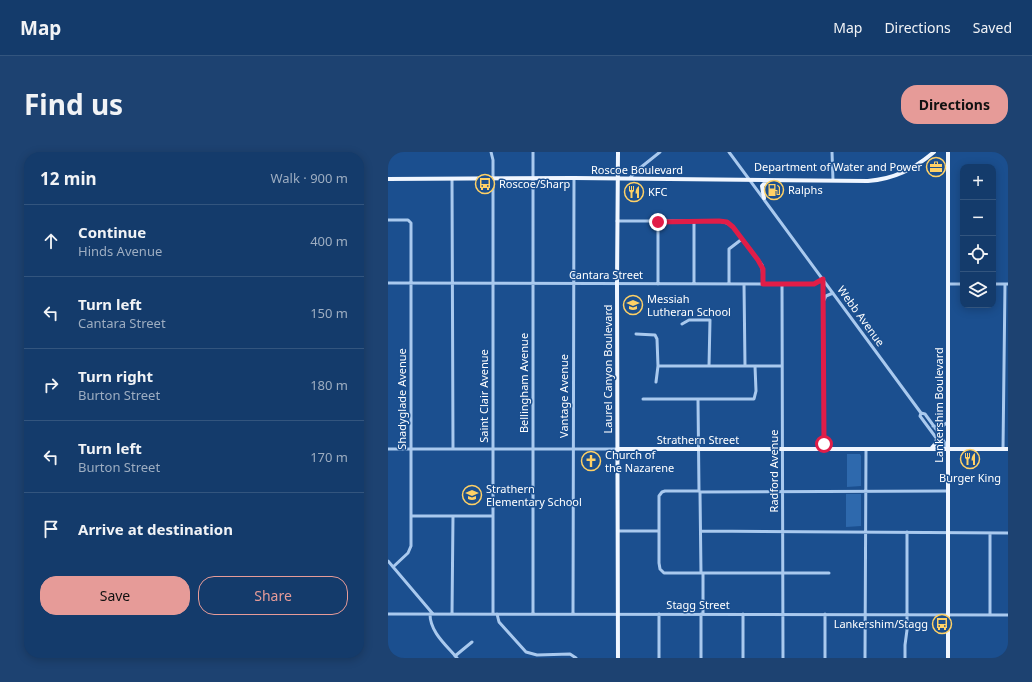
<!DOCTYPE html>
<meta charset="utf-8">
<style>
:root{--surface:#143b6b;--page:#1d4271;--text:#f1f3f6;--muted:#9dadc1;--line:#33557e;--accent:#e69b98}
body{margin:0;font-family:"Noto Sans",sans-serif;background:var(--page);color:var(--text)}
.controls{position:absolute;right:12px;top:12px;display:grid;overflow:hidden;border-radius:8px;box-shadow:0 2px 10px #0003}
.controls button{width:36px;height:36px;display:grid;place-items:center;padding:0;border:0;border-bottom:1px solid var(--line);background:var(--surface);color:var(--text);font:20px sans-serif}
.stop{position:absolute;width:12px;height:12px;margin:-9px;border:3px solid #e11d48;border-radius:50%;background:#fff}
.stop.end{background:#e11d48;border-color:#fff;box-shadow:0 1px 4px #0008}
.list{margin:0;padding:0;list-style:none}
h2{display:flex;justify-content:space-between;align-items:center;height:52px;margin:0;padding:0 16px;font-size:17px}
h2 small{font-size:13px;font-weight:400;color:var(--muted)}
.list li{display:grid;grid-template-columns:26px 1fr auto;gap:12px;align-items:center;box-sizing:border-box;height:72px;padding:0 16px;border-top:1px solid var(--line)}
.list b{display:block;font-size:15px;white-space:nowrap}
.list p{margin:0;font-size:13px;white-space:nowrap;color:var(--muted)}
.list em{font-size:13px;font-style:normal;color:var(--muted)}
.actions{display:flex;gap:8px;padding:12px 16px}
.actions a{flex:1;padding:9px 0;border:1px solid var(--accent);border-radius:16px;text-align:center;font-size:14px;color:var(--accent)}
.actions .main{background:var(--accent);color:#111}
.icon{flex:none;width:22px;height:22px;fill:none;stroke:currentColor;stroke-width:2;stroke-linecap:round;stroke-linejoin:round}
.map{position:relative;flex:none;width:620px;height:506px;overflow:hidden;border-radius:16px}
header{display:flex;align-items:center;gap:24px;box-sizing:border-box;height:56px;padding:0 20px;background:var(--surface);border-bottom:1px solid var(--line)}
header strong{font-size:19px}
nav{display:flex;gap:22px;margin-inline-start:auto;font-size:14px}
.intro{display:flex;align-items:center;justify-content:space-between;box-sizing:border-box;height:96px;padding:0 24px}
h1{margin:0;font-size:28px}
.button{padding:10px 18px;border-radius:16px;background:var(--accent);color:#111;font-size:14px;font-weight:700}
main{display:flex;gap:24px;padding:0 24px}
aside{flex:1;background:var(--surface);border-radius:16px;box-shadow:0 2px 10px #0003}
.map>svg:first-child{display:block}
</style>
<header>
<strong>Map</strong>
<nav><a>Map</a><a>Directions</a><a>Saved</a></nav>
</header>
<div class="intro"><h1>Find us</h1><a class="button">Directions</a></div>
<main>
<aside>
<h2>12 min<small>Walk · 900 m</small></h2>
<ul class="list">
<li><svg class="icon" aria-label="ahead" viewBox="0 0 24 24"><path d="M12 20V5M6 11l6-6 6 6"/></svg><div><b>Continue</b><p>Hinds Avenue</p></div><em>400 m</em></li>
<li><svg class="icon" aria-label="left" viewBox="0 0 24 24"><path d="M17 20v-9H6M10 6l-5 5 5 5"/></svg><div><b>Turn left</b><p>Cantara Street</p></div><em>150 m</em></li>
<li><svg class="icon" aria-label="right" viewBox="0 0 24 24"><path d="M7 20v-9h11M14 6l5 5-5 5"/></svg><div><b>Turn right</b><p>Burton Street</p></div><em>180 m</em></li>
<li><svg class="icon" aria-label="left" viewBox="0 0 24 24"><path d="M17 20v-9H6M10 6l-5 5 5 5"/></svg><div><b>Turn left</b><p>Burton Street</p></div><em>170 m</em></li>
<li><svg class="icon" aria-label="arrive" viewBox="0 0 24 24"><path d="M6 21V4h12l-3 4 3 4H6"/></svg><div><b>Arrive at destination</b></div></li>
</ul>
<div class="actions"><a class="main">Save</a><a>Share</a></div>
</aside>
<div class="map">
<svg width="620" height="506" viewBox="0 0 620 506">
<rect width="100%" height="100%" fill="#1b4f8f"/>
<path fill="#2e69ad" d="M459,302H472L473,304V334L459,335Z
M458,342H473V374L458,375Z"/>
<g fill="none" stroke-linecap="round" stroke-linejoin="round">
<path stroke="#a9c9ee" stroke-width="3" d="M103,0L105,8V462
M145,0V462
M341,0L533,261L537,262L553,284L560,297
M444,0L445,28
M242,26L247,20L272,0
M64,27L65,296
M0,68H20L23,71V394L20,401L5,415
M229,69H331L339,71L345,75L374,113L375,132
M270,69V132
M0,131L426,132L435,127L436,297
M306,131V69
M341,132V97L354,87
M356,132L357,214
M394,132L395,506
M560,132H575
M605,132H620
M436,148L438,144L445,141
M294,172L301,168H322L321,214
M248,182L267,183L269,187L270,214L268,230
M270,214H394
M255,247H366L368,239L367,214
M310,248L311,339
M533,261L532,264L549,287L558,296
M545,274L553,275L560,270
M0,297H229
M615,297L617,132
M312,340L313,421
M23,364H104
M230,379H271
M313,379L620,381
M602,381V463
M0,409L45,462
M315,421V462
M441,421H276L272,417L271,411V344L274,340L277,339H311L312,340L560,339
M0,462L620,463
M42,462C42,480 58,493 69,506
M64,462L65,364
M109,462L111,470L138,500L149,503L182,502L188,506
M185,462L186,26
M0,504L2,506
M67,504L84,490
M271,506V462
M313,506V462
M355,506V462
M437,506V462
M477,506L478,297
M517,506V493L519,478V380"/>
<path stroke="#f0f6ff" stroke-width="4" d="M560,0V506
M0,27L186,26L480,29C506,27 526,17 546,0
M376,46L374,34L377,31L384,29
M229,297H620
M543,297L548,291L549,287
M230,506L229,131L230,0"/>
</g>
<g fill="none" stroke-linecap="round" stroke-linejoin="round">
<path stroke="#e11d48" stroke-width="5" d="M270,70L331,69L339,70L345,75L370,108L375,117V132H426L435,127L436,292"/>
</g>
<defs>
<g id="office-ring" transform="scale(1)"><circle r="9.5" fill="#1b4f8f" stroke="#ffd166" stroke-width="1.5"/><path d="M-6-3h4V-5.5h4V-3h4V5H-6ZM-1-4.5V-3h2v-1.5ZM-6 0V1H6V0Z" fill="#ffd166"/></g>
<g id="bus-ring" transform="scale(1)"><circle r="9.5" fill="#1b4f8f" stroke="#ffd166" stroke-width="1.5"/><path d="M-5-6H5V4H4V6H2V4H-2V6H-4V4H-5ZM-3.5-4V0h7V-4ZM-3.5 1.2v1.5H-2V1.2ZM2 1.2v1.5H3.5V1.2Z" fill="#ffd166"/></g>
<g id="fuel-ring" transform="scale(1)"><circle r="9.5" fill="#1b4f8f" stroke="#ffd166" stroke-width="1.5"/><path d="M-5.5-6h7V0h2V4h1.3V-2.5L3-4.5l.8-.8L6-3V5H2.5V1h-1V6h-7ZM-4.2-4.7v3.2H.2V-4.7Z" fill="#ffd166"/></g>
<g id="restaurant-ring" transform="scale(1)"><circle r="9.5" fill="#1b4f8f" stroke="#ffd166" stroke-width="1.5"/><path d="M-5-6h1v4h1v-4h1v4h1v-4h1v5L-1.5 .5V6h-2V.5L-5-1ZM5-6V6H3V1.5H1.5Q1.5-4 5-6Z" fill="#ffd166"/></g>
<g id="school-ring" transform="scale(1)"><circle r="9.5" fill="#1b4f8f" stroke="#ffd166" stroke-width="1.5"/><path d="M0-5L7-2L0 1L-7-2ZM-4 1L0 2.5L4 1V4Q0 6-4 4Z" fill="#ffd166"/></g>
<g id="church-ring" transform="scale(1)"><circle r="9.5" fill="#1b4f8f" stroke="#ffd166" stroke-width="1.5"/><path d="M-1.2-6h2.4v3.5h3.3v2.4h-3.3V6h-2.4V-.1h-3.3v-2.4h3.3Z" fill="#ffd166"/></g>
</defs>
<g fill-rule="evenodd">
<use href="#office-ring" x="548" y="15"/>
<use href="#bus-ring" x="97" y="32"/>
<use href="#fuel-ring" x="386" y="38"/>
<use href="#restaurant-ring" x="246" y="40"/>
<use href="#school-ring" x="245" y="153"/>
<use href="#restaurant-ring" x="582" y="307"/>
<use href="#church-ring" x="203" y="309"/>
<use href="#school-ring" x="84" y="343"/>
<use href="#bus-ring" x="554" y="472"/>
</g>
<g text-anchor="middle" stroke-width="3" stroke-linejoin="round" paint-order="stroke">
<g font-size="11" fill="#fff" stroke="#1b4f8f" text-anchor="start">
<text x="534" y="19" text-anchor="end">Department of Water and Power</text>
<text x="111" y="36">Roscoe/Sharp</text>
<text x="400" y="42">Ralphs</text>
<text x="260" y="44">KFC</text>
<text x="259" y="151">Messiah<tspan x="259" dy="13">Lutheran School</tspan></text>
<text x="217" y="307">Church of<tspan x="217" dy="13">the Nazarene</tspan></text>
<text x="582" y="330" text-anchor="middle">Burger King</text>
<text x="98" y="341">Strathern<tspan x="98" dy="13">Elementary School</tspan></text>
<text x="540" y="476" text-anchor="end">Lankershim/Stagg</text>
</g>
<g font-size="11" fill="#fff" stroke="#1b4f8f">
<text x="249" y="22">Roscoe Boulevard</text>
<text x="218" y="127">Cantara Street</text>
<text transform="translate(473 164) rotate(54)" y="4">Webb Avenue</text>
<text transform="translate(220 217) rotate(-90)" y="4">Laurel Canyon Boulevard</text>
<text transform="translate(136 231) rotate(-90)" y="4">Bellingham Avenue</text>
<text transform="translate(96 244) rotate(-90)" y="4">Saint Clair Avenue</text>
<text transform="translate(176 244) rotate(-90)" y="4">Vantage Avenue</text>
<text transform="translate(14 247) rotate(-90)" y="4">Shadyglade Avenue</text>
<text transform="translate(551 253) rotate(-90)" y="4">Lankershim Boulevard</text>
<text x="310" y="292">Strathern Street</text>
<text transform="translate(386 319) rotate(-90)" y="4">Radford Avenue</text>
<text x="310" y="457">Stagg Street</text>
</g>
</g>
</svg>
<div class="controls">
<button>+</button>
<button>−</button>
<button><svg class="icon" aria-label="locate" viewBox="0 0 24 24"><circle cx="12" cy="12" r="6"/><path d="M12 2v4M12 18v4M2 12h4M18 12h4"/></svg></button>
<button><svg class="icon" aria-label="layers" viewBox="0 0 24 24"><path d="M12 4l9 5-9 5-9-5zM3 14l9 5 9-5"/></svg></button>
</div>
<div class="stop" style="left:436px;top:292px"></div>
<div class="stop end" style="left:270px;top:70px"></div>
</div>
</main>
